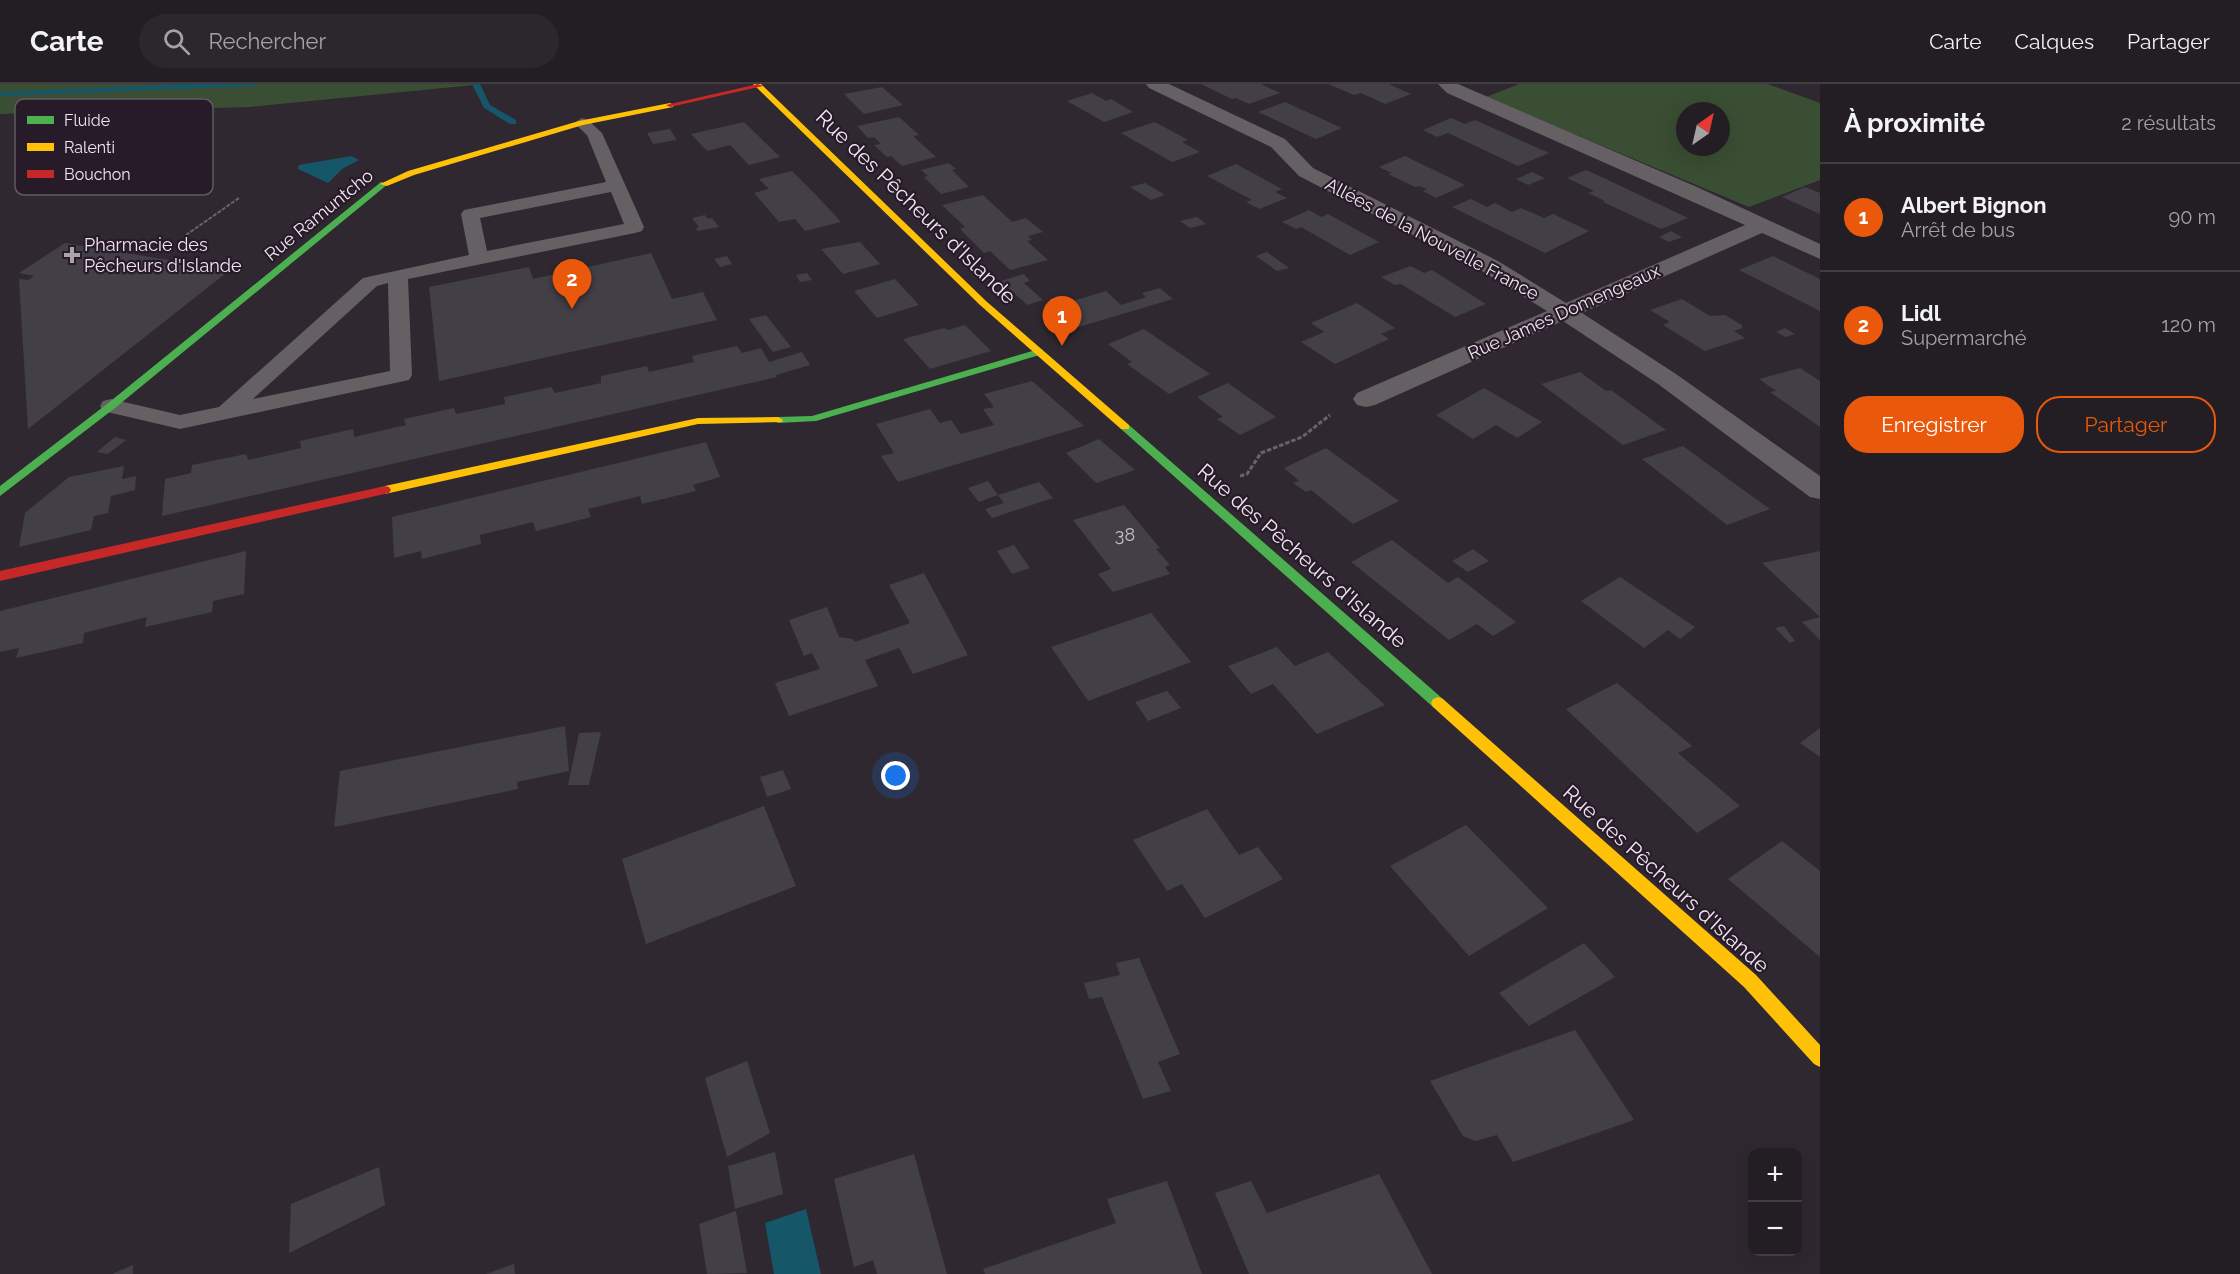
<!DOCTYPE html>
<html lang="fr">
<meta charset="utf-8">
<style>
:root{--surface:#231e24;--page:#2b272c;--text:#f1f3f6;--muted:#a3a2a6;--line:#403c41;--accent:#ea580c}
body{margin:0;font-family:Raleway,sans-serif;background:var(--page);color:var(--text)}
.controls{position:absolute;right:18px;bottom:18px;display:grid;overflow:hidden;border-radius:12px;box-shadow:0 6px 24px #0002}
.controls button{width:54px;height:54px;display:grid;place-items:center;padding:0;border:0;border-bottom:2px solid var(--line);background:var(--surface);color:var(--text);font:30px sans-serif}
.compass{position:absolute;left:1676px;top:18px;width:54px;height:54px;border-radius:50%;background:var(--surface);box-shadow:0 6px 24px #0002;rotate:34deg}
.you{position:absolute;left:896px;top:692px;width:21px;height:21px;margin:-15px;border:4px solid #fff;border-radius:50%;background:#1a73e8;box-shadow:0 0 0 9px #1a73e833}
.badge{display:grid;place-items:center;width:39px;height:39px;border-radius:50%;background:var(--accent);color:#fff;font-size:20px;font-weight:700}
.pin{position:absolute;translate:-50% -50px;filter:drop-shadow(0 2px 3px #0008)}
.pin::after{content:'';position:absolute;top:32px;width:21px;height:18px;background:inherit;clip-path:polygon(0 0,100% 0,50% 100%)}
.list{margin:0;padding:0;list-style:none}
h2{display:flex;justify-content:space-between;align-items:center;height:78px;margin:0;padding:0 24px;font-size:26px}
h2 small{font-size:20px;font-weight:400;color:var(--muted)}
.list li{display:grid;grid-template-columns:39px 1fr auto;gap:18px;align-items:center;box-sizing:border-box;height:108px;padding:0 24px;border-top:2px solid var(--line)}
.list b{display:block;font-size:22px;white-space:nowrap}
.list p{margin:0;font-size:20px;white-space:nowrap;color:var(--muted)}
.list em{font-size:20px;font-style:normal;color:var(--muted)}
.actions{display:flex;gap:12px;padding:18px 24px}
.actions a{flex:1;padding:14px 0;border:2px solid var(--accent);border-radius:24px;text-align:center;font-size:21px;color:var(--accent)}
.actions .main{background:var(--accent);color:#fff}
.icon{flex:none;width:33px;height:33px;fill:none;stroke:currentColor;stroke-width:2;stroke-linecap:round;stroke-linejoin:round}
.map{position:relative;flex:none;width:1820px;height:1190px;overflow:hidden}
header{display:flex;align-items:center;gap:36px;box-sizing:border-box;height:84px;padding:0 30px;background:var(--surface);border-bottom:2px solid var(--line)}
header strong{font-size:28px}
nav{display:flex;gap:33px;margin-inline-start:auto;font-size:21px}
.search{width:420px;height:54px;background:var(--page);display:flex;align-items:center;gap:15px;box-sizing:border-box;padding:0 21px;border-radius:33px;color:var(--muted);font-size:22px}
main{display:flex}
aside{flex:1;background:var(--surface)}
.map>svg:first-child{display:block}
</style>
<header>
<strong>Carte</strong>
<div class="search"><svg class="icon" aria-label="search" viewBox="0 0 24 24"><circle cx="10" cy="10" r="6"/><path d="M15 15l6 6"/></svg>Rechercher</div>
<nav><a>Carte</a><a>Calques</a><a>Partager</a></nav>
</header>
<main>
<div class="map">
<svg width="1820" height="1190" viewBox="0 0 1820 1190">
<rect width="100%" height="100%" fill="#2f2830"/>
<path fill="#394e32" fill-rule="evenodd" d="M0,0H485L250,23L0,30Z
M1519,0H1768L1820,19V96L1749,123L1486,13ZM1685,27H1721V63H1685Z"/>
<path fill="#155669" d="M351,72L359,76L342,85L328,99L298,85L299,81Z
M806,1125L821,1190H774L765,1139Z"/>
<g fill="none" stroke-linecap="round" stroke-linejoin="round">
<path fill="#155669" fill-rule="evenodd" d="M191,0H257L253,2L0,12V8Z
M472,0H480L490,21L516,36V40H510L484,24Z"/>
</g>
<path fill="#433f47" d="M1201,0H1261L1280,9L1249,20L1236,14L1232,15Z
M1328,0H1389L1411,10L1385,20L1361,9L1354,11Z
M882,3L903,21L864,30L844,10Z
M1092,9L1106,17L1111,15L1133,28L1104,38L1067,17Z
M1285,18L1342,44L1316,55L1258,28Z
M899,33L919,51L913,52L936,73L902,82L891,72L887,73L874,61L881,60L874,53L868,54L857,42Z
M1451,34L1465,40L1475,36L1549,69L1518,82L1448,49L1437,53L1423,46Z
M744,38L780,73L749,81L730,61L707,67L691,50Z
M1155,38L1188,56L1182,58L1200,68L1172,78L1121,49Z
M670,45L677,56L653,60L647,49Z
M1405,72L1465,101L1436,114L1423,107L1427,105L1419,102L1415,103L1388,90L1392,89L1379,83Z
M949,79L956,85L952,86L969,103L941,110L924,93L928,92L921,86Z
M1236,80L1282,105L1275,108L1287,114L1259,125L1246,118L1252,116L1207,92Z
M1586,86L1606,95L1688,134L1661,145L1603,118L1605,117L1588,109L1594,107L1567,94Z
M792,87L818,113L841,138L805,147L795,135L779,138L754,109L769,105L759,95Z
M1532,88L1545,94L1528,101L1516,95Z
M1145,99L1165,111L1151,116L1130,103Z
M1805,103L1820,109V130L1782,113Z
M983,111L1012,138L1026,134L1043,148L1028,152L1032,156L1027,157L1048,176L1010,186L990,167L984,169L960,145L965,143L942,121Z
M1471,115L1487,123L1495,119L1512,128L1521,124L1544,134L1553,130L1589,147L1545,169L1452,123Z
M1309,126L1321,133L1328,130L1379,158L1350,171L1301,143L1296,145L1282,138Z
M705,131L708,135L712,134L719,143L698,147L696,144L699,143L692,134Z
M1197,133L1206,140L1190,144L1180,137Z
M1671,147L1682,153L1669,158L1659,153Z
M860,158L880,180L843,190L821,165Z
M65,159L230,186L28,345L19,195L28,196L34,192L19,189Z
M1267,168L1289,184L1277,187L1256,172Z
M651,169L672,215L703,208L717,236L439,297L429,203L529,183L533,195Z
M727,172L732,180L720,183L714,175Z
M1773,172L1820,195V227L1739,186Z
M1411,182L1424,189L1432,186L1486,220L1455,233L1401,200L1395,201L1381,193Z
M807,189L812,196L800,198L796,191Z
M1024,190L1030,197L1024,199L1043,216L1027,221L1001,197Z
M895,195L919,221L877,234L854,207Z
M1160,204L1173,215L1075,244L1050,224L1106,207L1121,221L1146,213L1142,209Z
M1682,215L1710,232L1725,231L1742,241V244L1734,247L1745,254L1705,267L1663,241L1670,238L1650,226Z
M1357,219L1395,244L1381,250L1389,255L1335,280L1301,258L1324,248L1311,239Z
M766,231L791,263L773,268L749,235Z
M965,241L991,267L930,285L903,255L944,244L948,246Z
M1785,244L1795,250L1786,253L1776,248Z
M1144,245L1210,290L1169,310L1127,280L1132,278L1108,260Z
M737,262L742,269L761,264L769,278L802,268L810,281L776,291L777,293L162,432L165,395L191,389L192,381L246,370L248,376L301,364L300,357L353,345L354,353L406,341L404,335L454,324L456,330L505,320L504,313L551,303L555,309L601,299V292L647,282L649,288L694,278L692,272Z
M1800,284L1820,297V343L1770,308L1776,307L1759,295Z
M1580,288L1606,307L1611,306L1666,346L1623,361L1541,300Z
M1032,297L1084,342L898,398L881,372L894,369L876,340L930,325L940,339L951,336L961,350L994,341L983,325L994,323L984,310Z
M1228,299L1276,333L1240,351L1217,335L1223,333L1197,313Z
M1484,304L1542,338L1517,354L1496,341L1473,355L1436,331Z
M115,353L126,356L108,370L97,368Z
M1099,355L1135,386L1096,399L1066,369Z
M706,358L720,393L693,401L696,407L642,420L640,412L588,425L591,433L536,447L533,438L480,451L481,460L422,475L421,467L394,474L392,433Z
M1683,362L1742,405L1770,425L1727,441L1642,375Z
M1326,364L1399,417L1353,440L1311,406L1306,408L1293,399L1299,397L1284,384Z
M124,382L122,395L136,392L135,406L111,412L108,429L94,432L91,446L19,463L25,429L69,393Z
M988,397L998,411L979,418L968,404Z
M1039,398L1053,414L992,434L985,425L1004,419L998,411Z
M1124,421L1160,464L1156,465L1170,481L1165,483L1170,490L1113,508L1098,490L1111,485L1073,436Z
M1392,456L1448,499L1458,493L1516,538L1493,552L1477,540L1449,556L1351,478Z
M1014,461L1030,484L1012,490L997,467Z
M1473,465L1489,477L1468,488L1452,477Z
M246,467L244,510L213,517L212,528L145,543L147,533L84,549L83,559L16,574L19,564L0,568V527Z
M1820,467V556L1802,538L1820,533L1762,479Z
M924,489L968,571L913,590L899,564L865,576L878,602L789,632L775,599L820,585L812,569L804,572L789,536L827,523L839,553L853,555L855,558L910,539L889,501Z
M1620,493L1695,543L1680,555L1668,546L1644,564L1581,517Z
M1151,529L1191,578L1088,617L1051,563Z
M1784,542L1795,557L1790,559L1775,544Z
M1277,563L1295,582L1328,568L1385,621L1317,650L1273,600L1251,610L1228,582Z
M1617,599L1692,662L1678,669L1740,722L1697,749L1566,625Z
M1167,607L1181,624L1148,637L1135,618Z
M565,642L569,687L517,698L518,705L334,743L340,687Z
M1820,644V673L1800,659Z
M601,648L589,701H568L579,649Z
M783,686L791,705L767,713L760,693Z
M764,722L796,802L646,860L622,775Z
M1207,725L1239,771L1258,763L1283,795L1205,834L1182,800L1167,807L1133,756Z
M1466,741L1548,824L1469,872L1390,782Z
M1782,757L1820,787V873L1728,795Z
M1584,859L1615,893L1529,942L1499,909Z
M1139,874L1180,970L1158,978L1171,1007L1143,1015L1102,913L1089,915L1084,899L1120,891L1116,879Z
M1575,946L1634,1036L1513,1078L1497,1051L1475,1057L1463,1052L1430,997Z
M747,977L770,1049L727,1073L705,994Z
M775,1068L783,1110L735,1125L728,1082Z
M914,1070L947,1190H877L873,1176L854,1183L834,1095Z
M379,1083L385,1121L289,1169L291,1120Z
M1379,1090L1432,1190H1249L1215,1109L1251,1097L1267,1129Z
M1167,1097L1202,1190H985L983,1185L1116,1139L1107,1115Z
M736,1127L747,1189L707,1190L699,1140Z
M514,1180L515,1190H486Z
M133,1181V1190H112Z"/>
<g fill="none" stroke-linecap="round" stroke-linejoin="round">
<path stroke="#696467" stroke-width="2" stroke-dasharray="4 1.5" stroke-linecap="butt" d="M186,151L239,114"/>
<path stroke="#696467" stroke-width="3" stroke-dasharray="4.5 2" stroke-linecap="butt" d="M1240,392L1247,390L1261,369L1302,353L1330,331"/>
<path fill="#656063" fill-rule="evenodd" d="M582,34L588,36L602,49L644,143L642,147L635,149L408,195L412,291L409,296L180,345L103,327L100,322L103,317L111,315L180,331L219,323L363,194L469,171L461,130L464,126L606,98L587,51L574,39ZM611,108L624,140L487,167L480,134ZM388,199L390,287L253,315L377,202Z"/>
<path fill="#656063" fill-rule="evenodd" d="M1146,0H1169L1285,55L1313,84L1498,177L1566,219L1745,141L1447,9L1438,0H1458L1697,103L1820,160V175L1762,149L1582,229L1676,290L1820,392V415L1810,413L1658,300L1563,237L1375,321L1366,323L1357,321L1353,315L1357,309L1547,227L1482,187L1299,92L1271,63L1149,4Z"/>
<path fill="#4caf50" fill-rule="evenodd" d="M381,98L388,100L115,324L0,412V402L107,320Z
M1039,265L1043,266V270L816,337L778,339L773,336L778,333L812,332Z
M1125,340L1129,341L1443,615L1445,619L1443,623H1433L1121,345V341Z"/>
<path fill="#ffc107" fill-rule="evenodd" d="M753,0H761L986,217L1129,341V345H1121L980,221Z
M670,19L674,21L673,23L583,41L414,91L387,102L380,100L408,87L579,37Z
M778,333L783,336L782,338L698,340L385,410L379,406L385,402L698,334Z
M1438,613L1443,615L1756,891L1820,961V983L1814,980L1744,903L1433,623L1431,619L1433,615Z"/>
<path fill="#c62828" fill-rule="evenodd" d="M758,0L763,2L670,23L666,21Z
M385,402L389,403L391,406L389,409L0,497V487Z"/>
</g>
<path fill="#aca3ac" stroke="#281b29" stroke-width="2" d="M69 162h6v6h6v6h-6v6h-6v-6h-6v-6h6z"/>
<g text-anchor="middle" stroke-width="4.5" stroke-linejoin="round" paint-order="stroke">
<g font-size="18" fill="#efe5ef" stroke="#281b29">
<text transform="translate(319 131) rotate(-39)" y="6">Rue Ramuntcho</text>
<text transform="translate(1432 155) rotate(28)" y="6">Allées de la Nouvelle France</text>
<text transform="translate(1564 228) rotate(-24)" y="6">Rue James Domengeaux</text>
</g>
<g font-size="18" fill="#efe5ef" stroke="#281b29" text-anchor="start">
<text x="84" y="167">Pharmacie des<tspan x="84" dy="21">Pêcheurs d'Islande</tspan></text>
</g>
<g font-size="18" fill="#c4bcc5">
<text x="1125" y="457">38</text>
</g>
<g font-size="21" fill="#efe5ef" stroke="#281b29">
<text transform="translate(916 123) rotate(44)" y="7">Rue des Pêcheurs d'Islande</text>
<text transform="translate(1302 472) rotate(41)" y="7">Rue des Pêcheurs d'Islande</text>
<text transform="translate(1666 795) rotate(42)" y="7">Rue des Pêcheurs d'Islande</text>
</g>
</g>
<rect x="15" y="15" width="198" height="96" rx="9" fill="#281b29" stroke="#645864" stroke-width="1.5"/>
<rect x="27" y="32" width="27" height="8" fill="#4caf50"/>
<rect x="27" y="59" width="27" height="8" fill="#ffc107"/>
<rect x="27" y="86" width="27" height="8" fill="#c62828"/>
<g font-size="16" fill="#efe5ef">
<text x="64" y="42">Fluide</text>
<text x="64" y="69">Ralenti</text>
<text x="64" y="96">Bouchon</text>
</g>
</svg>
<div class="controls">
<button>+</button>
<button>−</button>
</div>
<svg class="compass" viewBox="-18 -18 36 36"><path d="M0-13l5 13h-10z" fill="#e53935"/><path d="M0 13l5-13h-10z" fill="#a3a2a6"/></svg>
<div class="you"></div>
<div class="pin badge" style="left:1062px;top:262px">1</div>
<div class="pin badge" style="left:572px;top:225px">2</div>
</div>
<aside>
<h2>À proximité<small>2 résultats</small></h2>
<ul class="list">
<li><span class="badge">1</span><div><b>Albert Bignon</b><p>Arrêt de bus</p></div><em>90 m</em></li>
<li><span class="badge">2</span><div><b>Lidl</b><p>Supermarché</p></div><em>120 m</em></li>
</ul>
<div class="actions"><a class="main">Enregistrer</a><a>Partager</a></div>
</aside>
</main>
